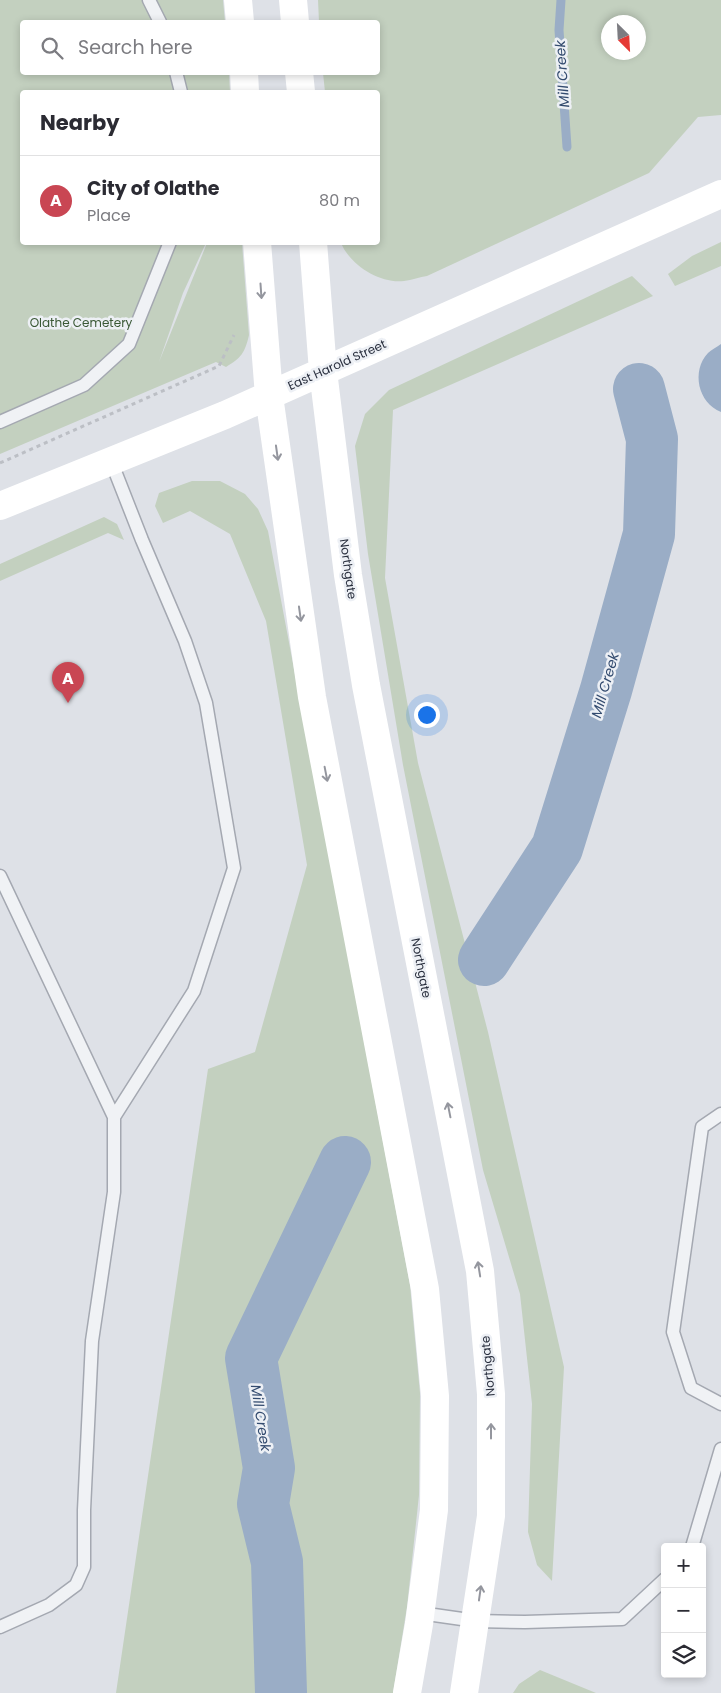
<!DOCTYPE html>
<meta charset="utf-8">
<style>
:root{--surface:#fff;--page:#f2f2f3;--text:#2b2b33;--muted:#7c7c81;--line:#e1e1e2;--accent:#c94653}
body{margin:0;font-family:Poppins,sans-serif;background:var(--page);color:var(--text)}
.controls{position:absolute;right:15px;bottom:15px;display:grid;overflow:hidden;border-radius:5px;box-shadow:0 2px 8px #0003}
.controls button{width:45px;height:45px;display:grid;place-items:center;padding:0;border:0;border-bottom:1px solid var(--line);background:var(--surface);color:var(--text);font:25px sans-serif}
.compass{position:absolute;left:601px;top:15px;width:45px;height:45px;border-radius:50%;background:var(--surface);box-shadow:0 2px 8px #0003;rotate:156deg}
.you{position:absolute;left:426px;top:714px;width:18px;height:18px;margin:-12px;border:4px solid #fff;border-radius:50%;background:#1a73e8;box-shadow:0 0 0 8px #1a73e833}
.badge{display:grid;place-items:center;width:32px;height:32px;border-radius:50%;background:var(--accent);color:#fff;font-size:16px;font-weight:700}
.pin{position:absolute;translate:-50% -41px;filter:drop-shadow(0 1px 2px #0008)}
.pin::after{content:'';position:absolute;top:26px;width:18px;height:15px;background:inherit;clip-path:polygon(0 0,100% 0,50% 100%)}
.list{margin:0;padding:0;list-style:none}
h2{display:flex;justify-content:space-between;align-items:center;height:65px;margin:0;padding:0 20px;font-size:21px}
h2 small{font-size:16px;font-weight:400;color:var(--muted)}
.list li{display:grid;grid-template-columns:32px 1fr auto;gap:15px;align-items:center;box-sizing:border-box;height:90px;padding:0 20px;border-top:1px solid var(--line)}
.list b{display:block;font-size:19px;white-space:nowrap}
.list p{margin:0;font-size:16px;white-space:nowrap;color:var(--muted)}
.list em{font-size:16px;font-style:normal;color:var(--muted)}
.icon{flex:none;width:28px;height:28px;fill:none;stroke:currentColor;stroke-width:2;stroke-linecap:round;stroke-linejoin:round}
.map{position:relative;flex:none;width:721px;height:1693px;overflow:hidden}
.search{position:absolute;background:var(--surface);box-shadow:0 2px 8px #0003;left:20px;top:20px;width:360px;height:55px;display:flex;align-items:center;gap:12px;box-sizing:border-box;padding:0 18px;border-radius:5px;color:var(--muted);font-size:19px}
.panel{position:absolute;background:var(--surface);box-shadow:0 2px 8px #0003;left:20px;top:90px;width:360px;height:155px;border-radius:5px}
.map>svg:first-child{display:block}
</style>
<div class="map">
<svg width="721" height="1693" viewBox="0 0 721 1693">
<rect width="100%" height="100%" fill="#dee1e7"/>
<path fill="#c3d0bf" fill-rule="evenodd" d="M0,0H223L225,22H22V72L229,73L230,92H22V242L206,243L183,293L159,362L207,243H242L249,335C245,353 241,358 226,367L216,362L0,454Z
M318,0H721V115L698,117L649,173L427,276C420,277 412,280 404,281C380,284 350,265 341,243L378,242V92H325L323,73L378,72V22H319ZM608,22H638V52H608Z
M721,242V266L675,286L668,274L692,256Z
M632,276L653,296L393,410L385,578L418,763L488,1032L564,1367L552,1581L537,1565L528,1532L532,1404L520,1294L483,1170L403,765L368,554L355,446L365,414L389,390Z
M192,481H220L245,494L258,509L268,531L410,1285L420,1393L419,1495L407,1607L393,1693H116L208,1069L255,1052L307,865L266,621L230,534L190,511L163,523L155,506L159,493Z
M104,517L117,524L124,540L108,533L0,581V564Z
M540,1670L596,1693H513L519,1684Z"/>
<path fill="#9aadc6" d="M721,344V412C698,403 691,371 708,353C711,350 717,347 721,344Z"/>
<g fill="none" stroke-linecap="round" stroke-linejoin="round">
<path stroke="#9aadc6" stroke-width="9" d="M561,0L559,30L567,147"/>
<path stroke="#9aadc6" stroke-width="52" d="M484,960L557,848L606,690L649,534L652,439L639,389
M281,1693L277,1562L263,1504L269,1468L251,1358L345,1162"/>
<g stroke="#a4a8b1" stroke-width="15">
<path id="service" d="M149,0L160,22
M176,72L181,92
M0,422L84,385L129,344L170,242
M0,876L114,1117L194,991L234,868L206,703L185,641L142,540L111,461
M721,1114L702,1127L673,1332L691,1388L721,1404
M692,1547L721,1449
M420,1613L476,1621L525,1622L622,1619L665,1579
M0,1627L49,1605L76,1585L84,1567V1510L92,1341L114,1192V1117"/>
</g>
<path stroke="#bcbfc5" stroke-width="3" stroke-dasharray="4 4" stroke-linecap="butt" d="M0,463L219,366L234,335"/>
<use href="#service" stroke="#f0f2f5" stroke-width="12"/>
<path stroke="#fff" stroke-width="28" d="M238,0L240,22
M293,0L295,22
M244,72L245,92
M299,72L301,92
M257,242L269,396L312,697L425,1289L435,1396L434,1510L419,1624L407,1693
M313,242L323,371L348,575L366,685L480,1271L491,1394V1516L464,1693
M0,506L225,415L721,194"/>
</g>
<defs><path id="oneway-shaft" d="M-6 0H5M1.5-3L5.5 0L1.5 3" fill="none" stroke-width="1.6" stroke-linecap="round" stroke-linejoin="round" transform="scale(1.25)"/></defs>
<g stroke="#94969e">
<use href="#oneway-shaft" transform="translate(261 291) rotate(86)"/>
<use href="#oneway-shaft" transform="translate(277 453) rotate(82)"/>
<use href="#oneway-shaft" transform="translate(300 614) rotate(82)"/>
<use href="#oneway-shaft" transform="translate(326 774) rotate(79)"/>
<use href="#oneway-shaft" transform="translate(449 1110) rotate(-101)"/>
<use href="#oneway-shaft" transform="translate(479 1269) rotate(-99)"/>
<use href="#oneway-shaft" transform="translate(491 1431) rotate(-90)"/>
<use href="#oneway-shaft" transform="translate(480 1593) rotate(-82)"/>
</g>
<g text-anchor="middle" stroke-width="5" stroke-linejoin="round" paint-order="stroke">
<g font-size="12" fill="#3a5835" stroke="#edf0f5">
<text x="81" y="327">Olathe Cemetery</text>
</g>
<g font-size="12" fill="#282e3d" stroke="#edf0f5">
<text transform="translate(337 365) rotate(-24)" y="4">East Harold Street</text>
<text transform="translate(348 569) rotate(82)" y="4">Northgate</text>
<text transform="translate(421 968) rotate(79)" y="4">Northgate</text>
<text transform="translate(488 1366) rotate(-95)" y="4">Northgate</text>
</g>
<g font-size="14" font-style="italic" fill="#334b6f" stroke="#edf0f5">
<text transform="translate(562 74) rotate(-94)" y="5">Mill Creek</text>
<text transform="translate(605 685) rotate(-74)" y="5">Mill Creek</text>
<text transform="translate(261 1418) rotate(81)" y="5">Mill Creek</text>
</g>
</g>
</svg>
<div class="controls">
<button>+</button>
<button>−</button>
<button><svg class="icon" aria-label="layers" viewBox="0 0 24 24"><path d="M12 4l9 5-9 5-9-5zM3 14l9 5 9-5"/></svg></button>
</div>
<svg class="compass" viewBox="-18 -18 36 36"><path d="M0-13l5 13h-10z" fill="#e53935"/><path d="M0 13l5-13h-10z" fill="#7c7c81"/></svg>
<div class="you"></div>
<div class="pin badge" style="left:68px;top:703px">A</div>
<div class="search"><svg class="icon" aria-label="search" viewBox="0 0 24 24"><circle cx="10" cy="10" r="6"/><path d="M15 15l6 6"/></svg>Search here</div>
<section class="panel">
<h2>Nearby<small></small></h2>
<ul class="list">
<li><span class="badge">A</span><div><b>City of Olathe</b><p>Place</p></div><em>80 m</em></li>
</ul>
</section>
</div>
